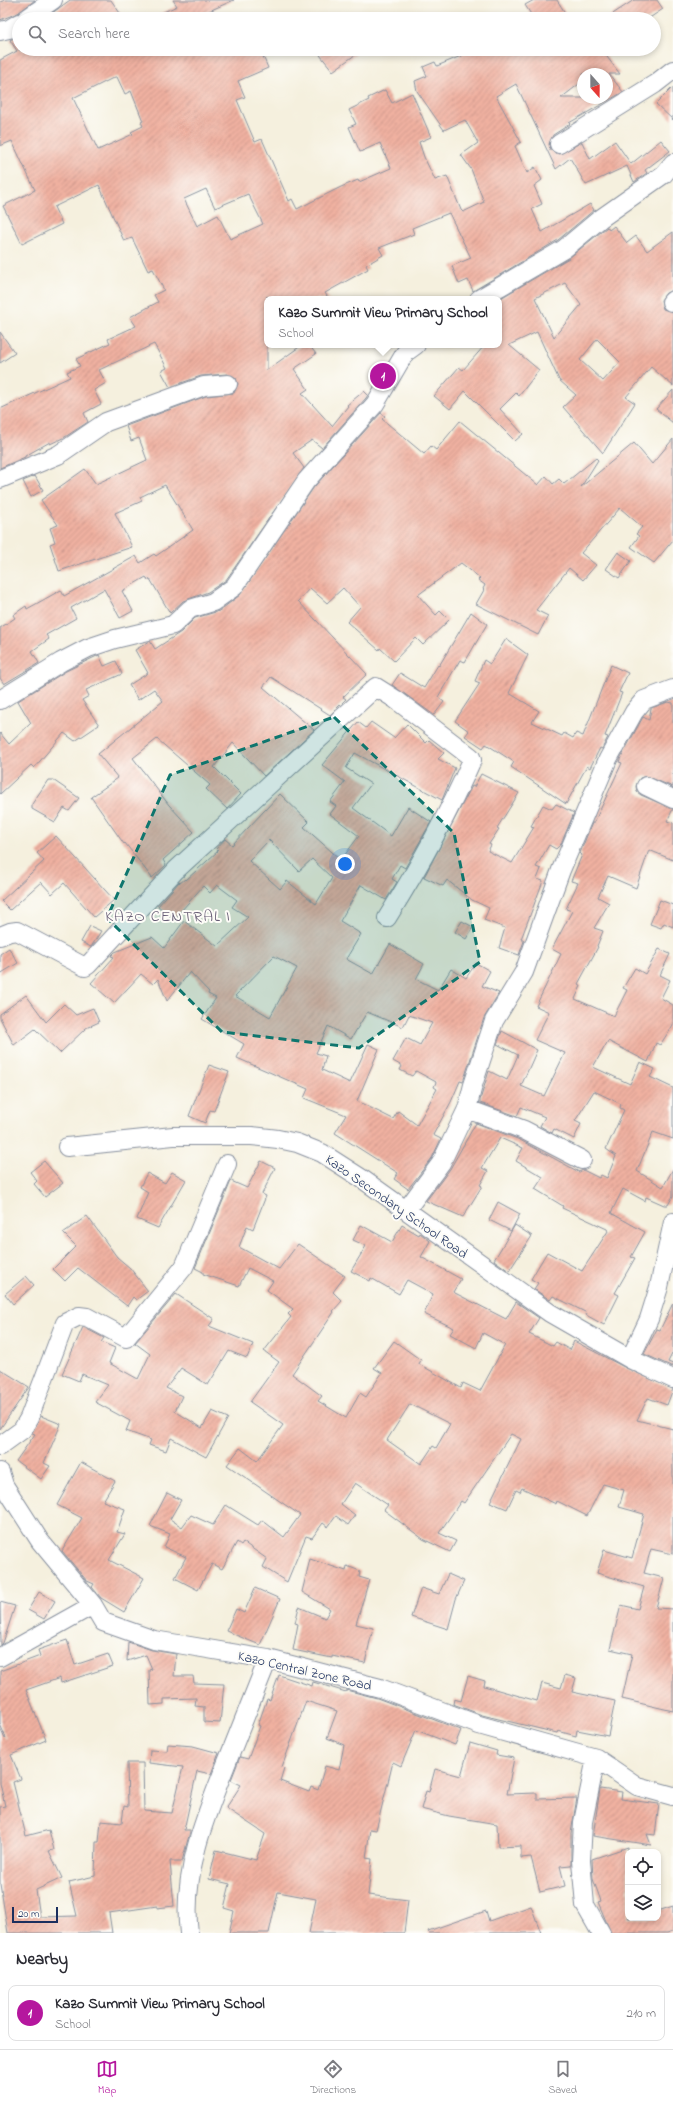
<!DOCTYPE html>
<style>
:root{--surface:#fff;--page:#f2f2f3;--text:#2b2b33;--muted:#7c7c81;--line:#e1e1e2;--accent:#b5179e}
body{margin:0;font-family:"Indie Flower",sans-serif;background:var(--page);color:var(--text)}
.controls{position:absolute;right:12px;bottom:12px;display:grid;overflow:hidden;border-radius:8px;box-shadow:0 2px 6px #0003}
.controls button{width:36px;height:36px;display:grid;place-items:center;padding:0;border:0;border-bottom:1px solid var(--line);background:var(--surface);color:var(--text);font:20px sans-serif}
.compass{position:absolute;left:577px;top:68px;width:36px;height:36px;border-radius:50%;background:var(--surface);box-shadow:0 2px 6px #0003;rotate:159deg}
.scale{position:absolute;left:12px;bottom:10px;width:46px;box-sizing:border-box;padding-left:4px;border:2px solid #1b2f5e;border-top:0;font-size:11px;line-height:14px;white-space:nowrap;color:#1b2f5e;-webkit-text-stroke:3px #fdfcf7;paint-order:stroke}
.you{position:absolute;left:345px;top:864px;width:14px;height:14px;margin:-10px;border:3px solid #fff;border-radius:50%;background:#1a73e8;box-shadow:0 0 0 6px #1a73e833}
.badge{display:grid;place-items:center;width:26px;height:26px;border-radius:50%;background:var(--accent);color:#fff;font-size:13px;font-weight:700}
.pin{position:absolute;translate:-50% -50%;border:2px solid #fff;box-shadow:0 1px 4px #0006}
.popup{position:absolute;left:264px;top:296px;width:238px;height:52px;box-sizing:border-box;display:grid;place-content:center;border-radius:8px;background:var(--surface);filter:drop-shadow(0 1px 3px #0005);font-size:13px;white-space:nowrap;color:var(--muted)}
.popup b{font-size:15px;color:var(--text)}
.popup::after{content:'';position:absolute;left:50%;top:100%;margin-left:-8px;border:8px solid transparent;border-top-color:var(--surface)}
.list{margin:0;padding:0;list-style:none}
h2{display:flex;justify-content:space-between;align-items:center;height:52px;margin:0;padding:0 16px;font-size:17px}
h2 small{font-size:13px;font-weight:400;color:var(--muted)}
.list li{display:grid;grid-template-columns:26px 1fr auto;gap:12px;align-items:center;box-sizing:border-box;height:56px;margin:0 8px 8px;padding:0 8px;border:1px solid var(--line);border-radius:8px}
.list b{display:block;font-size:15px;white-space:nowrap}
.list p{margin:0;font-size:13px;white-space:nowrap;color:var(--muted)}
.list em{font-size:13px;font-style:normal;color:var(--muted)}
.icon{flex:none;width:22px;height:22px;fill:none;stroke:currentColor;stroke-width:2;stroke-linecap:round;stroke-linejoin:round}
.map{position:relative;flex:none;width:673px;height:1933px;overflow:hidden}
.search{position:absolute;background:var(--surface);box-shadow:0 2px 6px #0003;left:12px;right:12px;top:12px;height:44px;display:flex;align-items:center;gap:10px;box-sizing:border-box;padding:0 14px;border-radius:22px;color:var(--muted);font-size:15px}
.sheet{height:116px;background:var(--surface)}
nav{display:flex;justify-content:space-around;align-items:center;box-sizing:border-box;height:56px;border-top:1px solid var(--line);background:var(--surface);font-size:11px;color:var(--muted)}
nav a{display:grid;justify-items:center;gap:2px}
nav .on{color:var(--accent)}
.map>svg:first-child{display:block}
</style>
<div class="map">
<svg width="673" height="1933" viewBox="0 0 673 1933">
<defs>
<pattern id="building-hatch" width="6" height="6" patternUnits="userSpaceOnUse"><rect width="6" height="6" fill="#f0b1a0"/><path d="M-1 1l2-2M0 6l6-6M5 7l2-2" fill="none" stroke="#c29086"/></pattern>
</defs>
<rect width="100%" height="100%" fill="#fdfcf7"/>
<filter id="ink" filterUnits="userSpaceOnUse"><feTurbulence type="fractalNoise" baseFrequency=".025" numOctaves="2"/><feDisplacementMap in="SourceGraphic" scale="8" xChannelSelector="R" yChannelSelector="G"/><feConvolveMatrix kernelMatrix="1 2 1 2 8 2 1 2 1" color-interpolation-filters="sRGB"/></filter>
<filter id="wash" filterUnits="userSpaceOnUse"><feTurbulence type="fractalNoise" baseFrequency=".012" numOctaves="4" result="noise"/><feDisplacementMap in="SourceGraphic" scale="16" xChannelSelector="R" yChannelSelector="G"/><feGaussianBlur stdDeviation="0.9" result="paint"/><feColorMatrix in="noise" values="0 0 0 0 0 0 0 0 0 0 0 0 0 0 0 0 0 1.4 0 .05"/><feComposite in="paint" operator="in"/></filter>
<g filter="url(#wash)">
<rect width="100%" height="100%" fill="#f5f0de"/>
<g id="blocks">
<path fill="url(#building-hatch)" fill-rule="evenodd" d="M5,0H35L18,13L0,20V2Z
M70,0H111L124,19H44Z
M173,0H234L191,19H148L177,6Z
M534,0H557L569,19H534L525,5Z
M634,0H657L663,9L648,19H605Z
M19,35V50L260,49L268,68L238,81L245,97L237,100L255,142L262,139L289,201L292,199L297,209L341,187L358,180L359,182L391,168L380,143L360,152L349,127L356,124L349,110L369,100L368,98L385,90L392,103L412,93L431,137L419,142L424,157L435,180L447,176L461,210L463,212L484,202L471,169L461,155L478,143L465,120L444,130L417,91L415,81L427,76L423,67L435,62L437,66L461,56L458,49H601L620,74H609L623,92L569,123L570,124L553,135L549,144L550,150L560,154L582,142L590,159L615,141L631,164L661,140L670,151L645,170L647,173L634,182L627,166L586,185L570,158L556,169L516,84L496,96L521,142L515,146L527,173L535,167L542,180L534,186L542,204L532,209L542,232L590,204L594,210L558,240L473,291L468,280L459,284L452,266L471,258L449,213L412,228L414,234L379,248L383,255L366,265L368,269L325,293L329,299H269L267,296V370L302,345H309L316,354L294,369L308,389L302,393L332,426L348,406L347,405L364,391L368,395L366,398L322,448L312,440L293,453L304,468L226,580L208,592L183,601L170,613L150,579L148,580L146,577L122,591L133,611L120,618L104,589L71,608L76,618L46,635L49,639L32,651L39,663L4,684L0,678V628L15,618L13,615L26,606L27,609L61,590L64,596L136,556L140,563L154,554L156,556L193,530L165,485L140,497L142,501L115,513L132,547L59,571L50,544L55,542L50,528L58,525L41,500L85,469L96,484L147,460L139,438L131,441L126,426L206,396L234,393L238,384L236,378L227,374L201,376L170,387L161,371L167,368L154,344L99,370L106,383L94,390L101,404L84,413L88,422L65,437L50,444V442L25,456V457L0,468V409L70,377L67,372L80,366L76,359L110,343L108,339L136,326L130,317L158,302L154,295L164,290L153,269L148,271L132,238L124,241L99,185L54,207L62,224L22,244L3,206L35,190L12,141L0,146V60L17,51L10,40ZM583,74H607V98H561L583,81ZM115,77H117L125,94L131,91L143,121L141,122L143,126L131,132L133,134L98,150L73,98ZM206,189L215,208L248,194L263,224L230,239L218,215L197,226L184,199Z
M328,49H363L333,71L320,55Z
M673,87V120L656,104Z
M614,226L627,243L636,236L647,251L673,232V290L666,293L661,300L663,309L673,312V386L651,367L626,397L635,403L603,453L563,407L576,395L559,380L537,332L509,345L539,370L519,396L516,393L500,409L523,434L515,441L465,391L450,409L434,396L459,367L463,370L485,345H499V299L569,258L607,227L609,230ZM565,283L581,305L554,337L535,298ZM597,339L620,362L603,381L580,360Z
M0,332L15,353L0,363Z
M673,390V423L656,409Z
M381,413L385,416L382,419L424,454L431,446L436,450L460,421L538,485L546,476L553,484L559,479L564,484L596,458L598,460L581,487L634,443L652,464L673,439V540L654,563L631,547L639,536L636,534L642,527L620,508L581,553L596,565L583,580L569,568L536,610L548,616L538,635L476,604L484,590L483,589L485,585L478,580L480,578L461,563L418,595L436,615L440,611L449,620L423,645L416,638L394,661L380,648L379,650L347,622L360,607L343,588L327,603L310,588L298,601L367,674L343,697L346,699L330,715L271,677L263,687L314,730L264,776L233,743L214,767L241,794L227,809L206,789L210,785L157,739L133,758L169,805L194,832L163,860L166,865L152,878L125,843L124,844L91,797L118,778L98,754L163,701L154,689L138,700L129,685L148,673L135,650L150,641L155,649L181,632L195,618L219,611L240,595L314,487Z
M35,476L43,490L31,497L23,481Z
M618,552L631,561L619,578L606,569Z
M471,612L487,624L465,662L460,660L438,697L444,702L434,715L392,685L400,673L424,688L438,665L439,666Z
M506,639L528,655L509,693L539,711L532,722L562,736L564,733L573,738L576,733L583,736L611,665L628,673L619,692L622,693L605,736L608,737L602,749L600,748L590,768L587,766L566,804L511,767L514,762L486,744L483,748L465,736L469,731L455,721L480,683L475,681L484,660L490,664Z
M99,655L104,666L116,661L122,674L86,690L89,696L82,700L99,725L75,741L64,733L34,768L31,765L0,794V733L9,744L31,723L18,701L66,671Z
M668,702L673,703V787L646,776L640,778L636,786L637,792L641,795L673,809L667,821L673,823V860L649,850L636,888L608,876L598,897L609,903L594,928L603,931L597,946L598,947L578,984L581,986L575,999L614,1016L627,990L623,988L635,968L645,974L659,949L670,954L660,975L670,980L661,998L673,1005V1025L660,1045L656,1043L648,1062L608,1041L593,1067L630,1084L640,1062L655,1069L650,1077L673,1088V1139L653,1132L637,1171L663,1187L673,1169V1196L668,1205H664L646,1197L645,1201L623,1189L611,1213L645,1232L631,1257L635,1258L615,1293L619,1295L604,1325L586,1315L587,1313L553,1296L550,1300L534,1289L538,1283L531,1279L547,1252L582,1271L608,1231L607,1229L562,1208L563,1206L535,1189L543,1177L516,1161L523,1148L500,1138L482,1168L488,1171L480,1185L482,1186L463,1217L426,1201L450,1169L476,1123L520,1140L579,1172L583,1170L599,1178L601,1175L607,1178L616,1156L606,1149L624,1110L620,1108L621,1104L594,1091L575,1121L581,1124L574,1139L554,1129L552,1133L540,1126L545,1117L521,1107L517,1116L480,1103V1100L489,1071L507,1080L518,1055L497,1044L502,1031L537,1050L521,1086L544,1096L565,1053L535,1040L549,1012L536,1006L561,954L552,949L572,911L566,909L578,883L571,881L582,855L580,853L592,823H594L622,763L619,762L621,757L643,717L649,720L651,708Z
M358,722L366,728L371,722L394,738L407,724L426,743L429,740L444,753L438,759L455,768L442,800L355,753L346,768L371,784L353,808L391,836L408,807L431,822L405,868L400,865L392,879L397,882L386,900L361,885L340,921L361,934L346,959L373,974L390,944L424,964L416,979L438,990L451,969L466,978L476,963L490,971L482,986L499,993L484,1018L463,1082L460,1081L451,1102L433,1135L441,1139L432,1158L408,1189L394,1179L398,1173L335,1133L346,1115L304,1098L308,1089L237,1058L244,1044L202,1019L216,998L208,994L209,992L190,972L167,1001L158,979L153,984L141,974L114,1003L91,983L114,957L111,956L115,952L152,937L164,948L184,921L217,946L248,917L232,907L237,900L217,885L210,893L203,886L174,919L158,906L179,882L180,883L185,879L186,880L218,851L216,849L225,839L232,845L280,794L309,822L304,827L341,860L359,836L330,814L336,806L330,802L345,782L322,765ZM269,840L299,871L312,859L332,878L316,904L287,881L280,889L249,861ZM274,956L297,968L270,1017L235,996ZM367,1012L403,1027L409,1015L432,1023L420,1045L406,1038L393,1061L402,1066L400,1070L412,1076L416,1071L436,1082L434,1087L437,1089L417,1125L398,1111L393,1119L357,1101L379,1049L368,1044L350,1083L322,1070L326,1056L316,1053L328,1026L351,1039Z
M481,774L519,793L497,828L499,829L489,844L491,845L488,851L512,863L534,827L531,826L543,805L552,809L556,804L574,813L561,844L556,849L549,845L536,867L541,869L537,879L543,881L521,939L524,941L519,955L499,948L505,928L484,920L489,908L472,900L447,880L443,886L424,877L472,786L474,787Z
M48,780H53L79,798L69,811L64,808L55,822L32,809V804Z
M56,836L114,900L94,917L64,883L52,894L41,882L10,910L1,901L44,861L37,853Z
M660,900L673,905V927L664,923L661,928L650,924Z
M462,921L473,927L466,939L455,932Z
M90,926L101,931L91,947L81,942Z
M9,948L18,963L0,974V954Z
M26,995L46,1022L64,1004L76,1015L93,1008L99,1022L86,1028L60,1053L35,1029L14,1045L0,1018V1014Z
M209,1065L229,1072L214,1111L210,1110L205,1123L189,1116Z
M44,1161L63,1183L45,1197L34,1184L37,1181L30,1172Z
M261,1161L275,1168L262,1194L266,1196L253,1229L247,1226L239,1247L279,1269L298,1244L345,1276L333,1292L342,1301L333,1311L334,1312L292,1374L322,1396L318,1401L346,1418L360,1393L366,1397L382,1373L374,1368L394,1341L421,1360L419,1364L461,1388L463,1383L480,1391L505,1345L483,1333L476,1348L450,1334L454,1328L424,1314L433,1294L407,1280L399,1294L371,1278L370,1281L351,1271L366,1246L353,1240L361,1225L392,1242L402,1225L419,1235L420,1233L430,1241L421,1257L461,1279L453,1292L506,1319L516,1302L539,1318L529,1334L553,1346L556,1342L570,1350L574,1341L626,1368L673,1389L667,1405L648,1398L637,1420L673,1429V1554L651,1549L644,1573L664,1578L656,1608L673,1609V1711L622,1699L632,1654L610,1649L621,1605L638,1609L644,1587L597,1573L604,1550L632,1558L644,1514L619,1507L624,1490L603,1484L587,1516L557,1501L556,1504L522,1488L520,1492L516,1490L507,1509L490,1502L521,1439L511,1434L464,1503L461,1501L439,1533L456,1541L450,1552L423,1539L384,1510L388,1505L355,1483L341,1504L355,1515L348,1525L336,1516L328,1527L323,1523L312,1538L306,1536L287,1582L263,1567L267,1559L243,1542L241,1545L237,1542L222,1569L212,1564L198,1590L175,1578L186,1557L164,1547L170,1534L150,1526L167,1493L181,1500L170,1519L182,1527L191,1515L213,1525L226,1505L258,1525L262,1520L284,1537L300,1515L227,1465L240,1448L257,1461L283,1425L250,1402L279,1362L264,1351L291,1317L288,1314L293,1309L267,1290L273,1281L248,1268L239,1286L203,1274V1272L195,1268L231,1181L247,1188ZM410,1404L450,1424L436,1448L433,1446L421,1464L387,1440Z
M172,1172L186,1180L158,1228L137,1219L148,1192L140,1187L147,1173L165,1183Z
M498,1202L520,1214L511,1231L489,1220Z
M87,1216L117,1257L130,1268L148,1291L136,1300L133,1297L127,1306L78,1268L65,1281L53,1269L76,1246L63,1233Z
M515,1225L532,1236L509,1271L494,1260Z
M26,1276L34,1285L13,1304L5,1294Z
M176,1294L214,1319L209,1326L253,1344L247,1358L229,1351L208,1385L181,1368L166,1388L182,1396L175,1411L202,1428L212,1411L228,1418L206,1457L171,1438L166,1451L149,1445L151,1440L126,1431L130,1421L95,1402L108,1385L82,1374L79,1381L62,1374L83,1327L104,1338L101,1342L115,1348L109,1363L138,1379L150,1354L135,1343Z
M673,1303V1352L668,1362L673,1364V1367L644,1354L657,1329L660,1330Z
M0,1369L29,1387L0,1429Z
M41,1416L61,1424L44,1463L50,1466L41,1479L16,1461L35,1434L32,1433Z
M81,1462L115,1481L103,1501L125,1509L117,1532L125,1534L109,1560L144,1578L124,1612L101,1598L92,1587L94,1584L87,1581L62,1551L82,1518L57,1505Z
M310,1559L346,1571L347,1566L360,1571L359,1577L369,1580L356,1624L373,1628L365,1663L332,1656V1658L293,1650L298,1624L295,1623L299,1607L325,1618L330,1609L302,1592Z
M448,1574L464,1581L456,1599L448,1629L411,1617L421,1588L439,1594Z
M255,1588L280,1599L260,1645L226,1631L236,1609L244,1613Z
M39,1592L55,1601L44,1619L28,1610Z
M0,1602L15,1606L3,1643L1,1645Z
M67,1640L75,1665L108,1654L113,1666L61,1683L60,1678L26,1690L46,1740L11,1755L21,1779L13,1782L26,1836L49,1830L54,1850L49,1851L62,1878L36,1890L40,1917L77,1916L69,1882L95,1876L96,1842H99L101,1821L122,1823L124,1806L128,1807L127,1763H143L144,1811L172,1813L183,1767L149,1763L150,1750L167,1751L168,1744L193,1746L219,1753L211,1774L197,1771L184,1830H190V1832L182,1861H170L174,1906L157,1908V1906L109,1913L112,1933H8L0,1883V1807L5,1806L0,1783V1728L5,1739L6,1738L0,1724V1671L40,1656L38,1650Z
M128,1642L152,1650L176,1654L174,1676H193L194,1683L224,1684L220,1723L204,1722V1707L195,1706L196,1698L164,1699V1704L150,1705L149,1670L152,1669L146,1655L127,1661Z
M279,1675L312,1686L313,1682L346,1692V1690L377,1698L461,1730L455,1745L416,1730L401,1766L393,1762L376,1830L370,1829L366,1858L372,1859L368,1895L408,1900L404,1933H309L316,1899L278,1892L269,1933H229L234,1911L224,1908L230,1884L209,1879L216,1850L256,1860L265,1834L226,1808L241,1785L231,1780L240,1757L248,1759L260,1726L258,1725L267,1699L270,1700ZM306,1701L337,1711L327,1738L344,1745L339,1770L325,1766L318,1790L311,1787L309,1792L280,1781L284,1768L282,1767Z
M565,1675L576,1678L572,1692L615,1701L608,1736L577,1730L576,1736L558,1731L557,1733L482,1715L453,1704L454,1699L461,1701L468,1676L485,1681L484,1686L537,1701L542,1683L561,1688Z
M470,1743L497,1751L496,1755L514,1758L507,1794L537,1793V1799L577,1798L571,1833V1865L560,1866L565,1886L540,1892L531,1857L521,1858V1846L498,1847L497,1824L449,1816L421,1809L426,1791L429,1792L435,1769L461,1776Z
M600,1789L622,1792L621,1799L659,1804L655,1835L647,1834L651,1845L593,1836Z
M628,1847V1918H658V1911L673,1906V1931L667,1933H611L598,1902L601,1901L593,1879L592,1859Z
M531,1906L541,1933H429L428,1931L486,1911L489,1921Z"/>
</g>
</g>
<g filter="url(#ink)">
<use href="#blocks" fill-opacity="0" stroke="#88909e" stroke-width="1"/>
<g fill="none" stroke-linecap="round" stroke-linejoin="round">
<g stroke="#88909e" stroke-width="20">
<path id="minor" d="M26,19L53,0
M0,31L9,29L19,23
M559,144L655,84L673,70
M479,299L564,249L600,219L664,174L673,163
M671,302L673,300
M0,479L58,455L106,422L204,386L228,384
M0,700L61,662L88,648L115,639L173,625L190,609L213,602L234,587L306,481L375,404L405,353L416,345
M646,786L673,799
M0,936L10,932L17,931L85,967L88,965L176,870L376,687L395,699L471,757L472,760C448,815 419,867 387,918
M467,1109L524,1130L582,1160
M67,1147L173,1136H252L278,1139L297,1143L322,1153L361,1178L550,1313L630,1359L673,1379
M407,1209L441,1163L467,1109L473,1085L494,1021L524,972L561,870L608,759L634,712L644,700L673,689
M630,1359L649,1319L659,1287L673,1222
M0,1446L22,1430L29,1418L65,1323L79,1316L87,1317L126,1338L184,1267L227,1164
M0,1472L4,1485L40,1541L93,1605L103,1622L154,1640L268,1659L380,1688L479,1725L596,1758L637,1786L673,1796
M0,1657L93,1605
M596,1758L583,1822L581,1861L585,1905L601,1933
M189,1933C181,1872 207,1812 229,1757C242,1725 255,1692 268,1659"/>
</g>
<use href="#minor" stroke="#fff" stroke-width="18"/>
</g>
</g>
<path fill="#0f766e" fill-opacity="0.2" stroke="#0f766e" stroke-width="3" stroke-dasharray="8 5" stroke-linejoin="round" d="M334,717L454,833L480,962L359,1048L222,1032L107,918L170,775Z"/>
<g text-anchor="middle" stroke-width="4" stroke-linejoin="round" paint-order="stroke">
<g font-size="14" fill="#1b2f5e" stroke="#fdfcf7">
<text transform="translate(397 1206) rotate(35)" y="5">Kazo Secondary School Road</text>
<text transform="translate(305 1670) rotate(13)" y="5">Kazo Central Zone Road</text>
</g>
<g font-size="16" letter-spacing="1" fill="#665c75" stroke="#fdfcf7">
<text x="168" y="921">KAZO CENTRAL I</text>
</g>
</g>
</svg>
<div class="controls">
<button><svg class="icon" aria-label="locate" viewBox="0 0 24 24"><circle cx="12" cy="12" r="6"/><path d="M12 2v4M12 18v4M2 12h4M18 12h4"/></svg></button>
<button><svg class="icon" aria-label="layers" viewBox="0 0 24 24"><path d="M12 4l9 5-9 5-9-5zM3 14l9 5 9-5"/></svg></button>
</div>
<svg class="compass" viewBox="-18 -18 36 36"><path d="M0-13l5 13h-10z" fill="#e53935"/><path d="M0 13l5-13h-10z" fill="#7c7c81"/></svg>
<div class="scale">20 m</div>
<div class="you"></div>
<div class="pin badge" style="left:383px;top:376px">1</div>
<div class="popup"><b>Kazo Summit View Primary School</b>School</div>
<div class="search"><svg class="icon" aria-label="search" viewBox="0 0 24 24"><circle cx="10" cy="10" r="6"/><path d="M15 15l6 6"/></svg>Search here</div>
</div>
<section class="sheet">
<h2>Nearby<small></small></h2>
<ul class="list">
<li><span class="badge">1</span><div><b>Kazo Summit View Primary School</b><p>School</p></div><em>210 m</em></li>
</ul>
</section>
<nav>
<a class="on"><svg class="icon" aria-label="map" viewBox="0 0 24 24"><path d="M3 6l6-2 6 2 6-2v14l-6 2-6-2-6 2zM9 4v14M15 6v14"/></svg>Map</a>
<a><svg class="icon" aria-label="directions" viewBox="0 0 24 24"><path d="M12 3l9 9-9 9-9-9zM9 14v-3h6M13 9l2 2-2 2"/></svg>Directions</a>
<a><svg class="icon" aria-label="saved" viewBox="0 0 24 24"><path d="M7 4h10v16l-5-4-5 4z"/></svg>Saved</a>
</nav>
